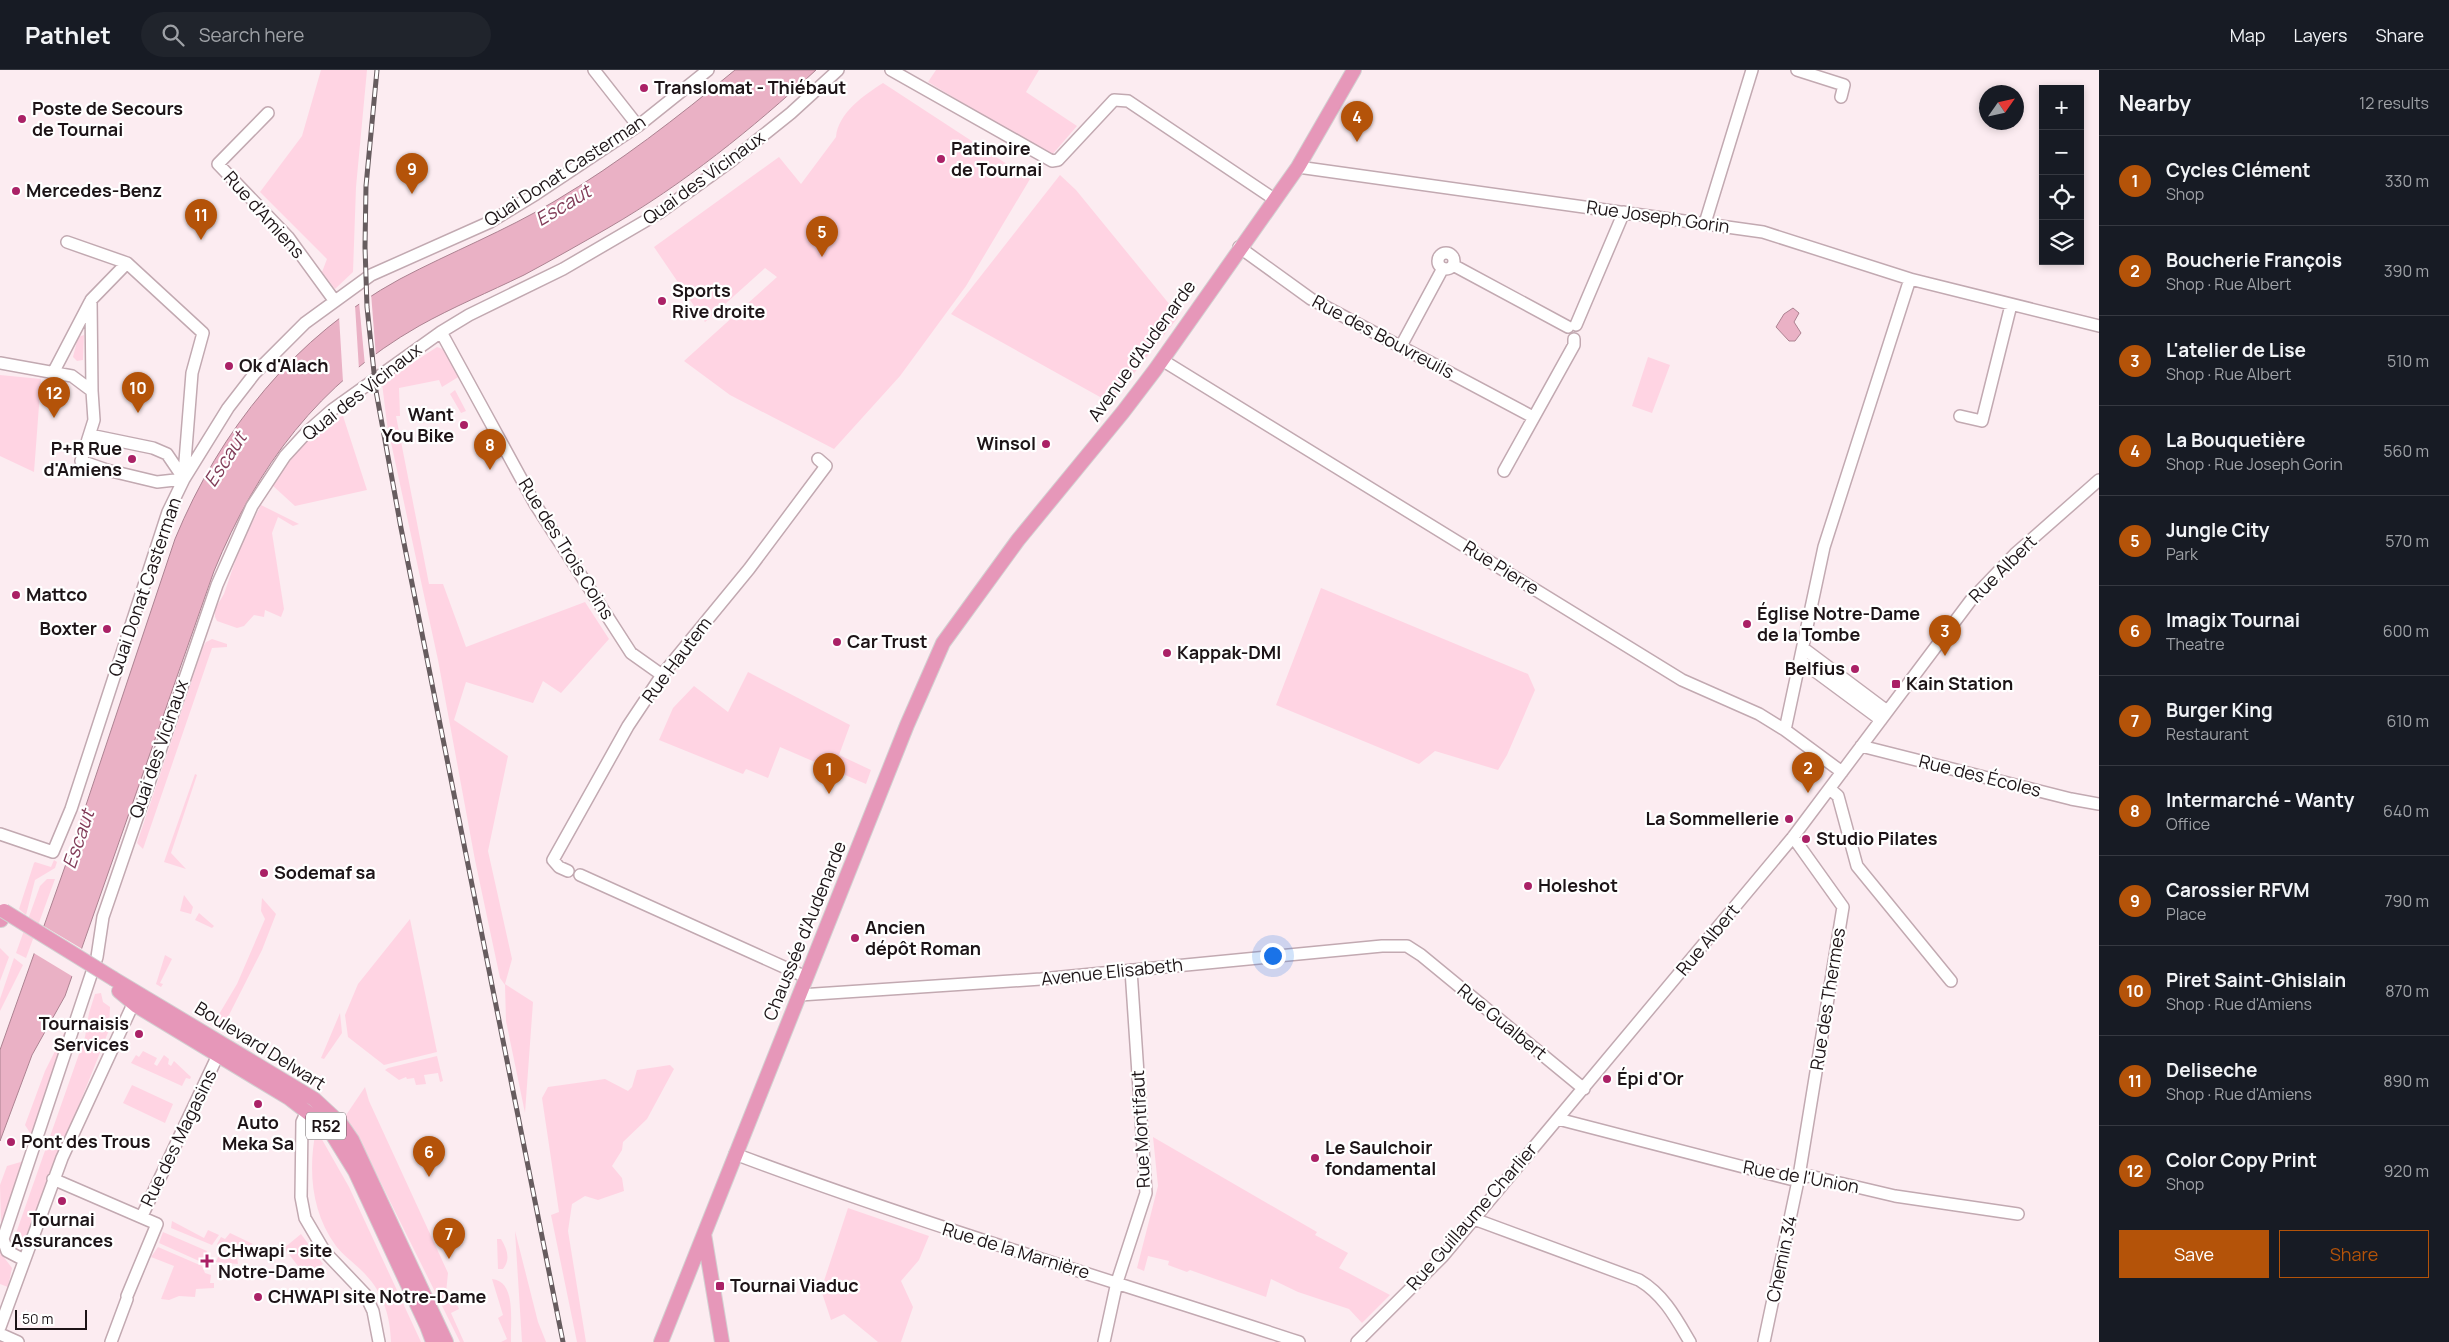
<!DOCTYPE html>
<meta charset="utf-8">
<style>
:root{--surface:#171b24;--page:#20242c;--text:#f1f3f6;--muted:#9ea1a6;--line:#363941;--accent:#b45309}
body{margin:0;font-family:Manrope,sans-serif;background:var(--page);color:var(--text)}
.controls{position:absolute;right:15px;top:15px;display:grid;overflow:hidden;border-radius:0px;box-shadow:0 2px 8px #0003}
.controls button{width:45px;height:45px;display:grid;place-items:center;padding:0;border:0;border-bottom:1px solid var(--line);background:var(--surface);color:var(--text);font:25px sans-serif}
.compass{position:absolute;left:1979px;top:15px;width:45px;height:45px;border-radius:50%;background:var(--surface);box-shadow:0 2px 8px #0003;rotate:56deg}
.scale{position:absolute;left:15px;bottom:12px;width:72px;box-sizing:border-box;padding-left:5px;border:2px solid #1d1417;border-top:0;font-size:14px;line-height:18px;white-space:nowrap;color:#1d1417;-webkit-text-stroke:4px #fff;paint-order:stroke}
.you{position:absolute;left:1272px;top:885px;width:18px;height:18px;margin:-12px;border:4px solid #fff;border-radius:50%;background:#1a73e8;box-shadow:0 0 0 8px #1a73e833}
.badge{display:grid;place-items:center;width:32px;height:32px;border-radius:50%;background:var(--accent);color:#fff;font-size:16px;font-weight:700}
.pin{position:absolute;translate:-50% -41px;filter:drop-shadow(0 1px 2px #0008)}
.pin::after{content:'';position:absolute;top:26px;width:18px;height:15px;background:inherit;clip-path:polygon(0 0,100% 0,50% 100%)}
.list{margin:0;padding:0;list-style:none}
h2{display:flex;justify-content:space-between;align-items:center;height:65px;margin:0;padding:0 20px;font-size:21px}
h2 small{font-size:16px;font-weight:400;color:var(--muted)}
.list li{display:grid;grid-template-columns:32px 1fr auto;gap:15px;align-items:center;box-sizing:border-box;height:90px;padding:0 20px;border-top:1px solid var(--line)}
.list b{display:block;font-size:19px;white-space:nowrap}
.list p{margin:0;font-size:16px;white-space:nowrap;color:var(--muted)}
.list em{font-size:16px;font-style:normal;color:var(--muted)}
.actions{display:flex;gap:10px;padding:15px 20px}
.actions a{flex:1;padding:11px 0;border:1px solid var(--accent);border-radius:0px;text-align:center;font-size:18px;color:var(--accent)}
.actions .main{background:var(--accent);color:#fff}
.icon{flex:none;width:28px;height:28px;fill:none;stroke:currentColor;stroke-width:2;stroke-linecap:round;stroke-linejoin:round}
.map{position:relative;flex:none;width:2099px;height:1272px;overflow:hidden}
header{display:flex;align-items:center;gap:30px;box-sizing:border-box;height:70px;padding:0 25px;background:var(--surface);border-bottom:1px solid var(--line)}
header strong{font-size:24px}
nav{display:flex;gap:28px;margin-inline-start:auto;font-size:18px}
.search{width:350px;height:45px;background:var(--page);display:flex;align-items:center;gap:12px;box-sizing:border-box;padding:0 18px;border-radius:28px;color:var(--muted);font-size:19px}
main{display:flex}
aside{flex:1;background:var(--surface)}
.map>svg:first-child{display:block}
</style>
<header>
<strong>Pathlet</strong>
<div class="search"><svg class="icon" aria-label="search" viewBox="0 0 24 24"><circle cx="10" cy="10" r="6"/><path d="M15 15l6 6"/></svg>Search here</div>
<nav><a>Map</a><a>Layers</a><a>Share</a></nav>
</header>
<main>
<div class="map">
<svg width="2099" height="1272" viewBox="0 0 2099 1272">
<rect width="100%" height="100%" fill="#fcecf1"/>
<path fill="#ffd4e3" d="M321,0H367L356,117L353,202L335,219L322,202L327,189L260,122L302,66Z
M936,0H1039L1026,22L1077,56L1051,86L928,12Z
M883,13L1030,109L966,216L900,306L834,379L730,325L684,291L777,207L765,198L705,252L654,177L779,87L801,114L836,67C838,43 864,25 883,13Z
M1060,105L1076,120L1179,246L1117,325L1109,332L951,244Z
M84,265L83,290L77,291L73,287L78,267Z
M437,277L446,280L460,306L442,317L439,310L399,318L400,346H396L429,514H443L466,577L585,532L609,569L561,623L543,611L533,633L466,612L454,650L508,686L488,781L512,889L505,914L533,932L525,1043L506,951L505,915L500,908L475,790L438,590L387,354L382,313Z
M1648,287L1670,295L1652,343L1632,336Z
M0,305L41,309L34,402L0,386Z
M455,320L466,341L461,343L450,324Z
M343,346L367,420L295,436L272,415L301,376L324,353Z
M261,435L299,454L293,456L278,447L272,463L284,539L281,547L265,540L264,547L254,545L244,556L237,558L217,551L215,547V539L224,524L240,477Z
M1321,518L1528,604L1535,620L1507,685L1498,700L1435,681L1419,694L1276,635Z
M212,569L227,574V577L212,578L143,779L137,773L203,577L206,572Z
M748,602L850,655L839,685L871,700L866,714L780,677L768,708L746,699L743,704L659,670L673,638L694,616L728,642Z
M195,704L197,705L171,783L186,799L164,792Z
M54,790L57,792L55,798L35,810L26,845L19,839L34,793L35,792L51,797Z
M47,809H55L26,888L16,883L40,816Z
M184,825L193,837L191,844L180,841Z
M262,828L276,844L262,880L228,947L220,955L217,949L218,946L237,914L265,849L261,841Z
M199,843L214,856L212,858L195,850Z
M410,849L437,982L384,995L348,967L345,945L358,914Z
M0,878L9,887L0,911Z
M165,885L172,889L160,913L163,914L161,917L156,914Z
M14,888L23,895L0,941V929Z
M101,923L103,932L110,937L109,960L22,1178L15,1166L85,967L89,943L95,924Z
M340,943L342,963L324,989L321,988Z
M71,949L32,1066L25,1055L45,1001Z
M143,981L157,988L154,994L157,996L164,985L169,989L168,994L171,996L174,991L191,1007L190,1009L186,1008L182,1016L131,993L136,985L139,987Z
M437,986L443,1011L440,1012L438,1003L424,1005L426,1014L416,1015L414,1008L407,1009L406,1007L399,1010L385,1000L388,998Z
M670,995L674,999L647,1049L623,1072L622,1080L612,1096L622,1108L624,1121L598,1130L585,1126L572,1134L568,1161L586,1272H577L551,1145L559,1142L542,1028L548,1017L605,1009L628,1021L632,1017L637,1000Z
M132,1015L173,1034L165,1053L123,1033Z
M365,1017L369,1031L448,1203L446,1223H452L459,1239L451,1243L464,1272H460L361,1073L342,1051Z
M316,1059L349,1117L421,1272H391C390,1243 382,1220 361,1200C353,1192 343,1185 336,1176C311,1141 308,1101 316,1059Z
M1153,1067L1317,1162L1315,1165L1348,1183L1339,1198L1390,1225L1362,1253L1349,1239L1298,1222L1271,1209L1266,1227L1190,1200L1187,1202L1168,1195L1169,1191L1148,1186L1144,1201L1137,1198L1158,1116Z
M24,1091L1,1155L0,1115L7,1096Z
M848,1138L929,1166L919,1190L901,1211L913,1237L901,1272H878L844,1244L831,1250L821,1220Z
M172,1151L204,1168L208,1160L219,1165L212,1175L171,1158Z
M515,1161L538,1252L546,1272H522Z
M163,1162L207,1181L205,1185L212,1191L208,1195L159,1173Z
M230,1163L253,1174L249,1177L229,1173L225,1178H219L217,1174L221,1167L225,1169Z
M301,1164L323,1194L310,1203L302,1201L284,1178Z
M497,1169H501C507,1179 511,1189 503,1199H498Z
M158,1177L202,1196L205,1203L211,1205L210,1213H214V1218L196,1219L195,1227L179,1226L169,1230L161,1229L174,1196L151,1187Z
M0,1182L12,1198L8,1217L0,1214Z
M227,1186L237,1187L238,1194L216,1192L218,1187Z
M492,1209C517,1211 510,1253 511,1272H501L507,1269L498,1248L503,1245Z"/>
<path fill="#eab1c5" stroke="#ac8291" d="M735,0H816C752,59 684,114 608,158C580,174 552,190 524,205C489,222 453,237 419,256C319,313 257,396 214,501L65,926L32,985L0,1071V980L73,774L175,469C220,360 295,266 400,209C451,182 505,161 555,131C619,93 678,47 735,0Z
M1793,238L1799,243L1794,252L1801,263L1795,271H1789L1776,257L1784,244Z"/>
<path fill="#fcecf1" d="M371,223L376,287L365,296L359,232Z
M355,235L359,300L343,312L339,246Z
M42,855L84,880L75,908L32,882Z"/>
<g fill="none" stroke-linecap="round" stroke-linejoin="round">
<g stroke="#c2a9b1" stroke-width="14">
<path id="minor" d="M594,0L638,56
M891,0L1052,91L1058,90L1114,30L1128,31L1274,129
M1797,0L1844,15L1841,27
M268,43L218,94L288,167L334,230
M1298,97L1763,162L1910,209L2099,256
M1705,153L1752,0
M67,172L127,193L203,263L192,303L184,404
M1239,177L1311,229L1533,347
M1438 191a8 8 0 1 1 16 0a8 8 0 1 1-16 0Z
M1453,195L1568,257
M1576,255L1624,142
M441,262L535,434L631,583L662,605
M1401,276L1443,198
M1162,290L1682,610L1759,644L1785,660L1842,702
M0,293L72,306L92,321L94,350L81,391L107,400L157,412L184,409
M54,301L90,232
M92,321L91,230L127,193
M1960,346L1982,351L2011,235
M90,365L153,378L167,384L184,409
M1504,401L1574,275V269
M1803,578L1887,641
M1800,590L1881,650
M1785,660L1824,477L1910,209
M1861,676L2071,729L2099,734
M1830,719L1838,726L1857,796L1951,911
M0,764L53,782L71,739L168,442L184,409L228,338L255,303L305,253L371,205L490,152L536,124L638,56L708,0
M568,801L559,797L553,790L628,656L662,605L749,499L826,396L818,389
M580,805L806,907
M800,925L1041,909L1382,876H1407L1421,885L1584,1019
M307,1041L302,1052L301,1127L305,1148L325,1182L365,1224L373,1241L379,1272
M1558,1049L1790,1109L1810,1106L1895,1126L2018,1144
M735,1084C921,1154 1111,1210 1299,1272
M53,1109L157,1154L127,1226
M142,1146L218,985
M1474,1149L1639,1210C1664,1225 1676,1248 1690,1272
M24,1190L7,1181L3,1169L97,887L103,847L217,515L252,436L285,386L307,362L332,340L441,262L469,245L563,199L659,143L731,91L791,43L838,0
M0,1257L62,1088L134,932
M0,1264L18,1272
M111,1272L127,1229
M1104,1272L1117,1212L1146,1123L1131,900
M1357,1272L1443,1186L1793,767L1971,530L2015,484L2099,410
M1764,1272L1799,1106L1843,837L1793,767"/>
</g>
<g stroke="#d2d0d1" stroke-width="16">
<path id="major" d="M0,849L1,850
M114,909L314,1029L341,1054L352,1070L446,1272
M119,921L137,936L289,1028L329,1059L355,1101L427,1256L433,1272
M704,1164L722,1272
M661,1272L907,655L943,573L1018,470L1123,342L1155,300L1298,97L1354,0"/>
</g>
<use href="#minor" stroke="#fff" stroke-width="11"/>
<use href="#major" stroke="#e697b9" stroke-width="14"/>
<g stroke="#675c5f" stroke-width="5">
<path id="rail" d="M377,0L366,116L365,177L367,237L376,321L401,458L563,1272"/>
</g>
<use href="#rail" stroke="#fff" stroke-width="3" stroke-dasharray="9" stroke-linecap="butt"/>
<g stroke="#d2d0d1" stroke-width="16" stroke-linecap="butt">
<path id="major-bridge" d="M4,841L114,909"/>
</g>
<use href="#major-bridge" stroke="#e697b9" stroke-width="14"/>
</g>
<g fill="#aa2166" stroke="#fff" stroke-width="2">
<circle cx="644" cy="18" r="5"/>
<circle cx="22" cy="49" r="5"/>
<circle cx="941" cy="89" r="5"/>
<circle cx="16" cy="121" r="5"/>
<circle cx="662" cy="231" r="5"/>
<circle cx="229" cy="296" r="5"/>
<circle cx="464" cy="355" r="5"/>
<circle cx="1046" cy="374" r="5"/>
<circle cx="132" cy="389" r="5"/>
<circle cx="16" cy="525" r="5"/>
<circle cx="1747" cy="554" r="5"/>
<circle cx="107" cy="559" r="5"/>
<circle cx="837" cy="572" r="5"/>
<circle cx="1167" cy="583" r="5"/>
<circle cx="1855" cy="599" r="5"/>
<rect x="1891" y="609" width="10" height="10" rx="2.5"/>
<circle cx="1789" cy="749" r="5"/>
<circle cx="1806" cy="769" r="5"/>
<circle cx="264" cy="803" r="5"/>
<circle cx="1528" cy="816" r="5"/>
<circle cx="855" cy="868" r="5"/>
<circle cx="139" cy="964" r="5"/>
<circle cx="1607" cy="1009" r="5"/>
<circle cx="258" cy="1034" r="5"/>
<circle cx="11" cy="1072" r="5"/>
<circle cx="1315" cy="1088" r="5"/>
<circle cx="62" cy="1131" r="5"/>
<path d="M204.5 1183.5h5v5h5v5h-5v5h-5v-5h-5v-5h5z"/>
<rect x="715" y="1211" width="10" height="10" rx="2.5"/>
<circle cx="258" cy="1227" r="5"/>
</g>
<g text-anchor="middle" stroke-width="4.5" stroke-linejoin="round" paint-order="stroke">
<rect fill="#fff" stroke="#615a5d" stroke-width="1" x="306" y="1042.5" width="40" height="27" rx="4"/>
<g font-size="16" font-weight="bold" fill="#1d1417">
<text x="326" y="1062">R52</text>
</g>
<g font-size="18" font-weight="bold" fill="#1d1417" stroke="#fff" text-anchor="start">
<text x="654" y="24">Translomat - Thiébaut</text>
<text x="32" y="45">Poste de Secours<tspan x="32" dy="21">de Tournai</tspan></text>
<text x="951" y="85">Patinoire<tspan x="951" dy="21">de Tournai</tspan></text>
<text x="26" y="127">Mercedes-Benz</text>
<text x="672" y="227">Sports<tspan x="672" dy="21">Rive droite</tspan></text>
<text x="239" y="302">Ok d'Alach</text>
<text x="454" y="351" text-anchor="end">Want<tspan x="454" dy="21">You Bike</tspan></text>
<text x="1036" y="380" text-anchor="end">Winsol</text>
<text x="122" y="385" text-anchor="end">P+R Rue<tspan x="122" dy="21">d'Amiens</tspan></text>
<text x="26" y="531">Mattco</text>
<text x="1757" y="550">Église Notre-Dame<tspan x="1757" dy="21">de la Tombe</tspan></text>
<text x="97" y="565" text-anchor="end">Boxter</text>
<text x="847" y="578">Car Trust</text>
<text x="1177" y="589">Kappak-DMI</text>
<text x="1845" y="605" text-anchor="end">Belfius</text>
<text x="1906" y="620">Kain Station</text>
<text x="1779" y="755" text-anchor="end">La Sommellerie</text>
<text x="1816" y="775">Studio Pilates</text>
<text x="274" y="809">Sodemaf sa</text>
<text x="1538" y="822">Holeshot</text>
<text x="865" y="864">Ancien<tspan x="865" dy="21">dépôt Roman</tspan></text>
<text x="129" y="960" text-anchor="end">Tournaisis<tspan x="129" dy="21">Services</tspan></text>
<text x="1617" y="1015">Épi d'Or</text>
<text x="258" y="1059" text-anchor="middle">Auto<tspan x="258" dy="21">Meka Sa</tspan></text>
<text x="21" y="1078">Pont des Trous</text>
<text x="1325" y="1084">Le Saulchoir<tspan x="1325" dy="21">fondamental</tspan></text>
<text x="62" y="1156" text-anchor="middle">Tournai<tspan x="62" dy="21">Assurances</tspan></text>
<text x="218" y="1187">CHwapi - site<tspan x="218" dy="21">Notre-Dame</tspan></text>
<text x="730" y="1222">Tournai Viaduc</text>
<text x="268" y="1233">CHWAPI site Notre-Dame</text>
</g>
<g font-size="18" fill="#1d1417" stroke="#fff">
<text transform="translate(565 101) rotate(-33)" y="6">Quai Donat Casterman</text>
<text transform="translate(704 108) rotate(-36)" y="6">Quai des Vicinaux</text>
<text transform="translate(264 145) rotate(48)" y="6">Rue d'Amiens</text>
<text transform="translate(1658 147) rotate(8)" y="6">Rue Joseph Gorin</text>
<text transform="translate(1383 267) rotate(28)" y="6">Rue des Bouvreuils</text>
<text transform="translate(1142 281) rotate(-54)" y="6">Avenue d'Audenarde</text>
<text transform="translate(362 322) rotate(-38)" y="6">Quai des Vicinaux</text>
<text transform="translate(566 479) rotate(58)" y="6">Rue des Trois Coins</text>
<text transform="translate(1501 498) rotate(32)" y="6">Rue Pierre</text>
<text transform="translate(2003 499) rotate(-45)" y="6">Rue Albert</text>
<text transform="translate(145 517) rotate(-71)" y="6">Quai Donat Casterman</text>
<text transform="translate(677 590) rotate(-53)" y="6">Rue Hautem</text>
<text transform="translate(159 679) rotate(-71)" y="6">Quai des Vicinaux</text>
<text transform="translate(1980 706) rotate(14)" y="6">Rue des Écoles</text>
<text transform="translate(805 861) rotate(-68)" y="6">Chaussée d'Audenarde</text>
<text transform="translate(1708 870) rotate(-50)" y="6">Rue Albert</text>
<text transform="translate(1112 902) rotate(-6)" y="6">Avenue Elisabeth</text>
<text transform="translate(1828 929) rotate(-81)" y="6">Rue des Thermes</text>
<text transform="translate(1502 952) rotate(39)" y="6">Rue Gualbert</text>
<text transform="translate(260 976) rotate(32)" y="6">Boulevard Delwart</text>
<text transform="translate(1141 1059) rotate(-93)" y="6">Rue Montifaut</text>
<text transform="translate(179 1068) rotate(-64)" y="6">Rue des Magasins</text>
<text transform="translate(1801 1107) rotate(10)" y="6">Rue de l'Union</text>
<text transform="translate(1472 1147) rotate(-49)" y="6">Rue Guillaume Charlier</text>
<text transform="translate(1016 1181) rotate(17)" y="6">Rue de la Marnière</text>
<text transform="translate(1782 1189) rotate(-78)" y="6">Chemin 34</text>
</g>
<g font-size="19" font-style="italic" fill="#823d59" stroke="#fff">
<text transform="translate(563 135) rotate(-31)" y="7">Escaut</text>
<text transform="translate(225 389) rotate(-57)" y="7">Escaut</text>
<text transform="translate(78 769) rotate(-71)" y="7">Escaut</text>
</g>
</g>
</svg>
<div class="controls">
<button>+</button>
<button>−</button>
<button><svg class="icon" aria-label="locate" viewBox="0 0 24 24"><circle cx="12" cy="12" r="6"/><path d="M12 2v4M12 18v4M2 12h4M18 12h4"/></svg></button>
<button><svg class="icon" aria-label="layers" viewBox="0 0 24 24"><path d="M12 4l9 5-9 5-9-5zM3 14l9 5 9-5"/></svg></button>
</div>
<svg class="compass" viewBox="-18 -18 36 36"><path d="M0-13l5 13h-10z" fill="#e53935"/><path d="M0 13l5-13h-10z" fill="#9ea1a6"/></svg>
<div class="scale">50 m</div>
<div class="you"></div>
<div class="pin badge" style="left:829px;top:724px">1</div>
<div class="pin badge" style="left:1808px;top:723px">2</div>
<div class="pin badge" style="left:1945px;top:586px">3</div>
<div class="pin badge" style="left:1357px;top:72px">4</div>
<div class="pin badge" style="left:822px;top:187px">5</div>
<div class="pin badge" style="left:429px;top:1107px">6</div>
<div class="pin badge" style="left:449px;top:1189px">7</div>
<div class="pin badge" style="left:490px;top:400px">8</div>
<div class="pin badge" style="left:412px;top:124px">9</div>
<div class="pin badge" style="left:138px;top:343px">10</div>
<div class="pin badge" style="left:201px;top:170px">11</div>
<div class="pin badge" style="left:54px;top:348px">12</div>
</div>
<aside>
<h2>Nearby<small>12 results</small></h2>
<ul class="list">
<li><span class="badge">1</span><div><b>Cycles Clément</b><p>Shop</p></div><em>330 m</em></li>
<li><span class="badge">2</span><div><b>Boucherie François</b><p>Shop · Rue Albert</p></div><em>390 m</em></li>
<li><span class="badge">3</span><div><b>L'atelier de Lise</b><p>Shop · Rue Albert</p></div><em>510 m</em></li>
<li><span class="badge">4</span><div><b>La Bouquetière</b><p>Shop · Rue Joseph Gorin</p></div><em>560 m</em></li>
<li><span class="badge">5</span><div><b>Jungle City</b><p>Park</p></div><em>570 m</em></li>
<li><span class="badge">6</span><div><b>Imagix Tournai</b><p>Theatre</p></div><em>600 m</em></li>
<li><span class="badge">7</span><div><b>Burger King</b><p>Restaurant</p></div><em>610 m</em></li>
<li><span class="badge">8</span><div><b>Intermarché - Wanty</b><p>Office</p></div><em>640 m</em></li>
<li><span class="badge">9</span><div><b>Carossier RFVM</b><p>Place</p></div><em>790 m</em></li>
<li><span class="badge">10</span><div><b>Piret Saint-Ghislain</b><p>Shop · Rue d'Amiens</p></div><em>870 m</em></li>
<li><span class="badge">11</span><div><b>Deliseche</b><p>Shop · Rue d'Amiens</p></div><em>890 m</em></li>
<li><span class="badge">12</span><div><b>Color Copy Print</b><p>Shop</p></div><em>920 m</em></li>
</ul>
<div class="actions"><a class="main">Save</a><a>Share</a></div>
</aside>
</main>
